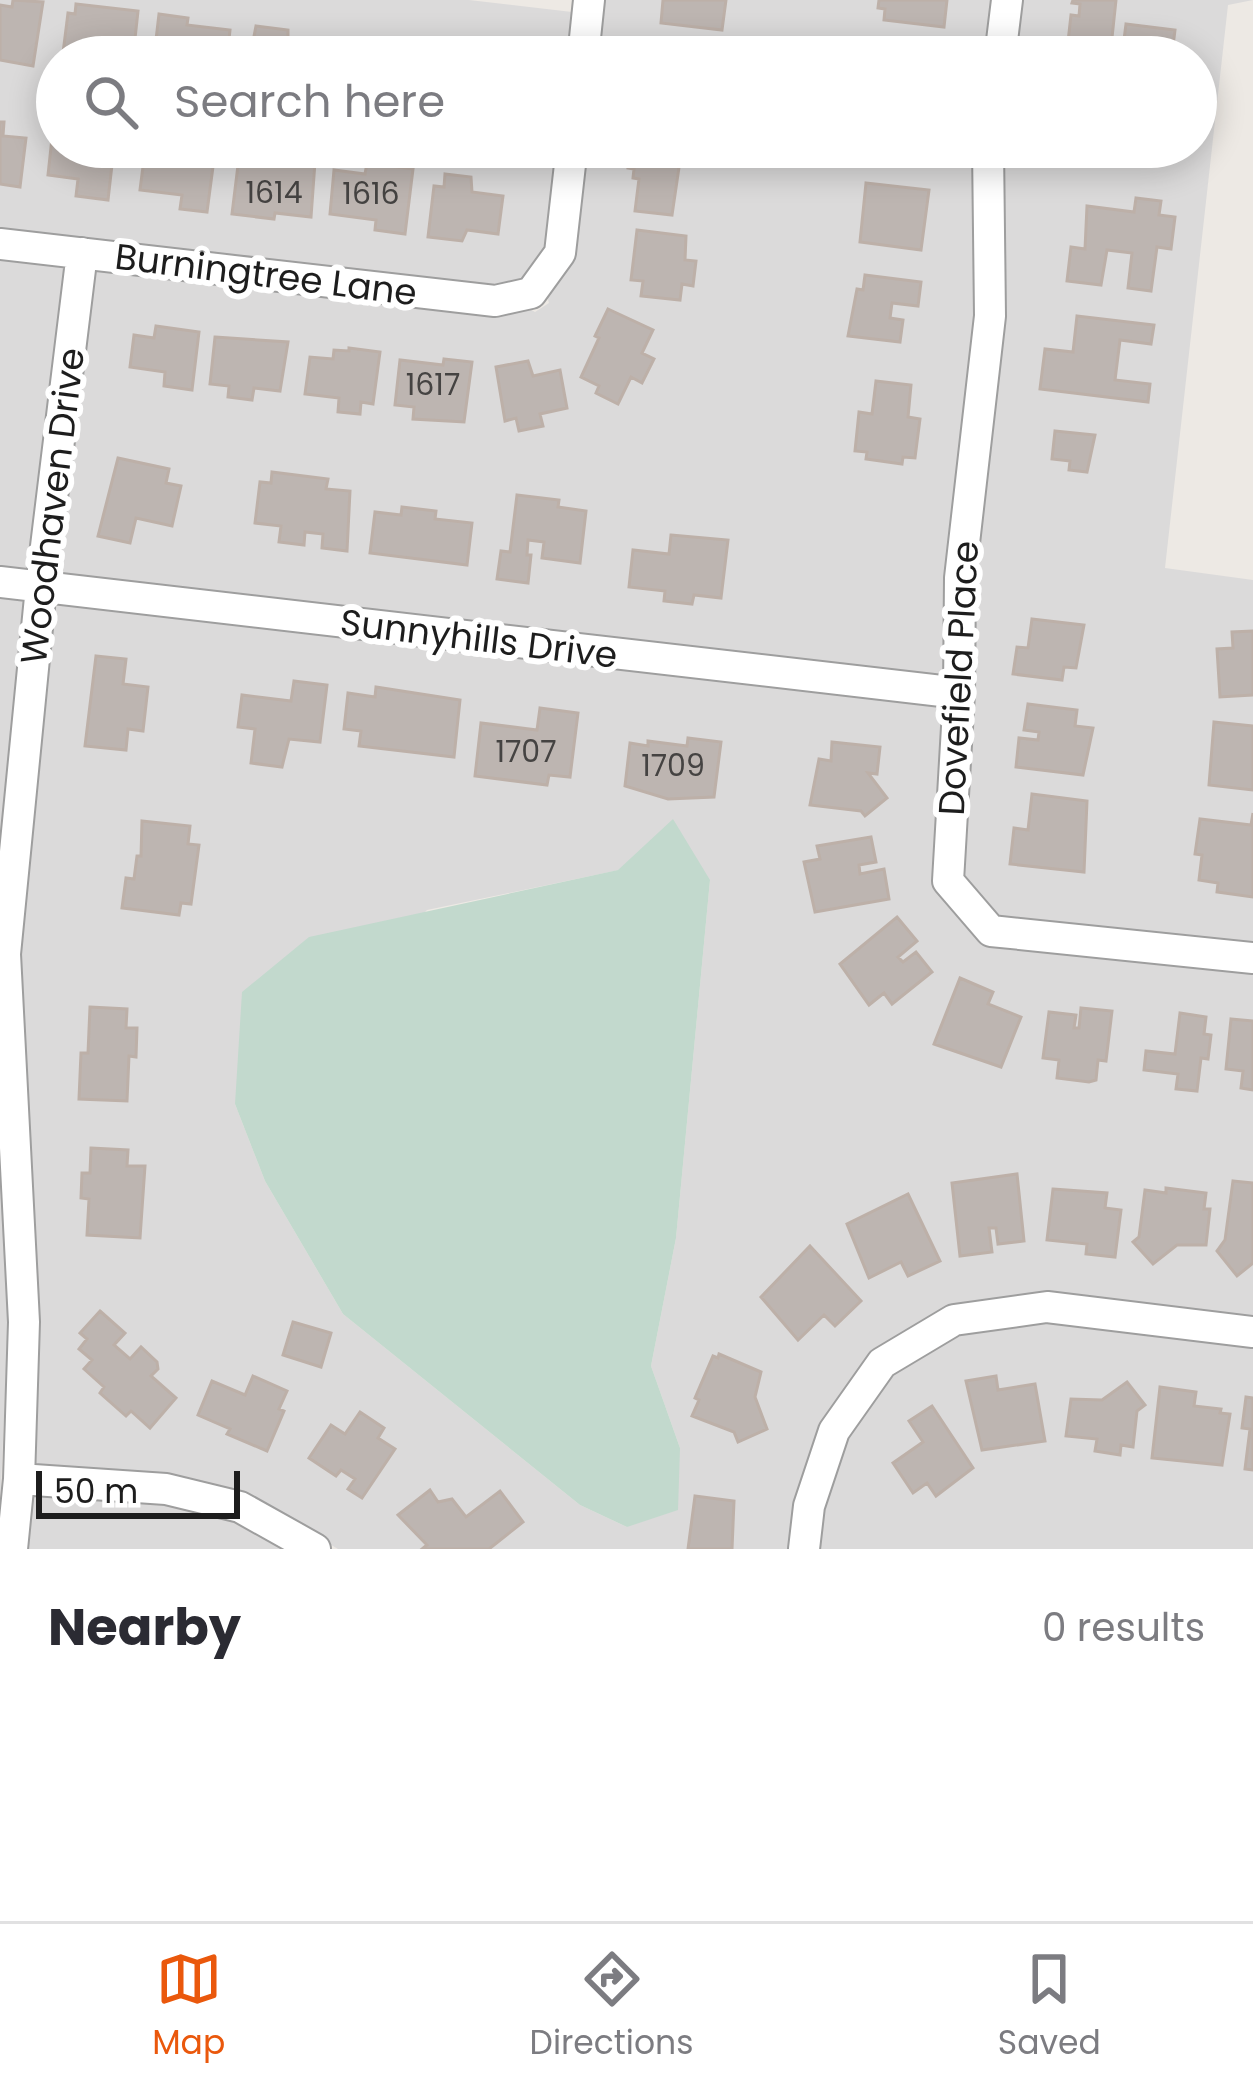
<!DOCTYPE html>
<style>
:root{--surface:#fff;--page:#f2f2f3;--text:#2b2b33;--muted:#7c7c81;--line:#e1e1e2;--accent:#ea580c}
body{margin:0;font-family:Poppins,sans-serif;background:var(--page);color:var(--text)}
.scale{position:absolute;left:36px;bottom:30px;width:204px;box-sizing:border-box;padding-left:12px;border:6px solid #1d1d1d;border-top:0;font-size:33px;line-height:42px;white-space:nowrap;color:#1d1d1d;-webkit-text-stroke:9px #fff;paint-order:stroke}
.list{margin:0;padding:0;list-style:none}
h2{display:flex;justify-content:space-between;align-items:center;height:156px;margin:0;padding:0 48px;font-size:51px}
h2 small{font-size:39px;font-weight:400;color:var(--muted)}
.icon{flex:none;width:66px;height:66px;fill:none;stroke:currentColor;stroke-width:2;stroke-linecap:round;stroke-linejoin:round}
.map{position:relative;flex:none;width:1253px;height:1549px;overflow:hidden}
.search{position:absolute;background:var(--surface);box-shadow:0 6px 30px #0003;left:36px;right:36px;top:36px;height:132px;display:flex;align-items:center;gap:30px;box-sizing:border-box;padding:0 42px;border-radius:66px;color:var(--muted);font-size:45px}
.sheet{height:372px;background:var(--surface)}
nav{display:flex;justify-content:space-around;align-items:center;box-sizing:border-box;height:168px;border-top:3px solid var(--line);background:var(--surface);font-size:33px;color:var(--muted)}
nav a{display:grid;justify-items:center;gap:6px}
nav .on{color:var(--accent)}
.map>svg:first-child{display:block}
</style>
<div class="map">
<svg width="1253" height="1549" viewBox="0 0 1253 1549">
<rect width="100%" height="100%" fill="#ede9e4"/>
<path fill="#dbdada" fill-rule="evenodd" d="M0,0H469L572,12L567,57H57V147H556L545,248L521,281L493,286L0,230Z
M605,0H991L984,57H599Z
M1023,0H1253L1228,5L1165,568L1253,580V944L999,918L964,877L976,682V579L1005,318L1004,147H1196V57H1015Z
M588,147H973L974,315L944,576L943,677L59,575L96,269L528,308L535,312L549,303L547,296L576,255Z
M0,258L65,265L27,571L0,568Z
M0,596L24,599L0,847Z
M56,603L943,705L932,880L935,889L978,939L989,945L1253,972V1318L1048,1293L873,1352L820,1423L794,1504L788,1549H338L248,1495L36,1466L40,1322L21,955ZM619,870L710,880L676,1238L651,1366L680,1448L627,1527L580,1505L343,1314L265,1181L235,1104L427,910Z
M0,1164L8,1322L0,1511Z
M1047,1321L1253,1346V1549H820L825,1509L849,1437L893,1373L960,1333Z
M33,1494L164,1502L234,1520L286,1549H27Z"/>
<path fill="#c2d9cd" d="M673,819L710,880L676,1238L651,1366L680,1448L678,1510L627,1527L580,1505L343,1314L265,1181L235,1104L242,992L309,937L618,870Z"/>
<path fill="#bdb5b1" stroke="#bdb0a8" stroke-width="3" d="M13,0L43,2L33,66L0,60V5L12,7Z
M663,0H726L722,30L661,23Z
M879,0H947L944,27L884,20L885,9L878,8Z
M1073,0H1116L1111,47L1068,42L1071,15L1079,16L1080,4L1072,3Z
M76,4L138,11L133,57H72L63,53L68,13L75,14Z
M159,14L188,18L187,25L230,30L227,57H154Z
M1126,24L1175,30L1172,54L1123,48Z
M256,26L288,30V46L311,49L310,57H250Z
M353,38L378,41L377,49L394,57H351Z
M0,122H4L3,136L26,138L20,187L0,184Z
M52,138H57V147H114L108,200L76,196L78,179L48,175Z
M631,147H682L672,215L635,211L639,179L633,178L634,169L628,168Z
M1062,147H1128L1126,162L1061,154Z
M240,149L315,162L311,217L275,213L274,219L232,214Z
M145,151L214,159L207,212L180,209L182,195L140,190Z
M367,163L413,169L405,234L375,230L376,220L330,214L334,170L365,174Z
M445,174L471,177L472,192L503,196L498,234L467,230L462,241L428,237L434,186L444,187Z
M866,183L929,190L921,250L860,242Z
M1136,198L1161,201L1159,215L1175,217L1171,249L1157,247L1151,291L1128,288L1132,253L1107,250L1101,285L1067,281L1071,247L1085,249L1087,206L1134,212Z
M637,230L686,236L685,260L696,261L693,286L682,284L680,300L641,296L643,281L631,280Z
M865,275L921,282L918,306L892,303L890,318L903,320L900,342L848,336L857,289L863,290Z
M608,309L653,330L642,353L654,359L642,383L631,377L618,404L596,393L599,386L581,377L599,338L595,336Z
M1077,316L1154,325L1151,344L1120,340L1115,380L1150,384L1148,402L1040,389L1045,349L1073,352Z
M156,326L199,332L192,390L164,386L165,372L130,367L134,335L154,338Z
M215,337L288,342L280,391L254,388L252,400L228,397L229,386L210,384Z
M349,348L380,352L373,404L361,402L360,414L338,412L339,398L305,394L310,357L333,359L334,350L349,351Z
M444,359L472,362L464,422L413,419L414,407L395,405L400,360L443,365Z
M528,361L533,376L560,370L567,408L540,414L543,426L519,431L516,418L505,421L496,367Z
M876,381L911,385L908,417L920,419L915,458L903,457L902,464L866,459L867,452L855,451L859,412L872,414Z
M1055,431L1095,435L1087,472L1069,470L1070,461L1052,459Z
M118,458L169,469L166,483L181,486L172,526L136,518L130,543L98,536Z
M272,472L328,479L326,489L350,491L347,551L322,548L323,534L305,532L304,545L279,542L281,526L255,523L260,482L271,483Z
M517,495L559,500L558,507L586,511L580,563L542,558L544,542L528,540L527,555H531L528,583L497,579L501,551L510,552Z
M402,507L436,511L435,519L472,523L467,565L370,553L375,512L401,515Z
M671,535L728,540L721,598L694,595L692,604L664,601L665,591L629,587L633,550L669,554Z
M1032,619L1084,625L1076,668L1064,667L1062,680L1013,674L1017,647L1028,648Z
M1253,631V695L1220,697L1217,649L1233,648L1232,632Z
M96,656L126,659L123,684L148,687L143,731L128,729L126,750L85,746Z
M294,681L327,685L320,742L289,739L282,767L251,763L255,729L238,727L242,695L291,701Z
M376,687L460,700L454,757L359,746L361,731L344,729L348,693L375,697Z
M1028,704L1077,710L1075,726L1093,728L1083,775L1016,767L1019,738L1038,740L1039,732L1024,730Z
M540,708L578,713L570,777L549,775L547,785L475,776L481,723L537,730Z
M1214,722L1253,726V790L1209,785Z
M688,738L721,742L714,797L668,799L625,786L630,743L648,746V741L687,746Z
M832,742L880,747L877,774L868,773L887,798L865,816L861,811L810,805L819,759L831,761Z
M1032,794L1087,801L1084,872L1010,864L1014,828L1028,830Z
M1253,813V897L1217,892L1218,883L1199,880L1202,855L1195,854L1200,819L1251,825Z
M142,821L190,826L188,844L199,845L191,904L181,903L179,915L122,908L126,878L134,879L137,856H141Z
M871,837L876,862L859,865L860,874L884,869L889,899L815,912L804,862L820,859L817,846Z
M897,917L917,941L898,957L903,962L916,952L932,972L892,1004L884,993L869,1005L840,964Z
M960,978L993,992L988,1004L1021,1017L1001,1067L934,1044Z
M90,1007L127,1009L126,1028H137L136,1057L129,1056L127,1101L79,1099L81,1053H88Z
M1081,1008L1112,1011L1106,1061L1098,1060L1096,1080L1089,1082L1057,1078L1059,1060L1043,1058L1049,1012L1076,1015L1074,1028H1079Z
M1180,1013L1206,1017L1204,1034L1211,1035L1208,1059L1201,1058L1197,1091L1176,1089L1178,1074L1144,1070L1146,1051L1175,1054Z
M1231,1019L1253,1021V1090L1241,1088L1243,1071L1226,1069Z
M91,1148L128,1150L127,1166H145L140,1238L87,1235L89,1199L81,1198L82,1173H90Z
M1017,1174L1024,1241L998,1244L996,1228H989L992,1252L960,1256L952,1183Z
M1233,1181L1253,1183V1263L1237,1276L1217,1251L1225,1240Z
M1166,1188L1206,1193L1204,1209H1210L1206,1245H1177L1153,1264L1133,1242L1139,1237L1145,1190L1166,1193Z
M1053,1189L1107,1193L1105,1208L1121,1210L1115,1257L1086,1254L1087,1244L1047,1240Z
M908,1194L940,1261L908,1276L901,1262L869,1278L847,1224Z
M810,1246L861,1301L835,1326L824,1315L798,1340L761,1297Z
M100,1311L125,1333L114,1345L130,1359L141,1347L157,1362L158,1369L151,1376L176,1398L150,1428L131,1411L126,1416L100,1393L104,1387L84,1369L92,1360L79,1349L87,1339L80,1333Z
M293,1322L331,1333L321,1367L283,1355Z
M719,1354L761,1372L755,1397L767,1429L738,1442L734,1432L692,1416L699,1400L695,1398L713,1356L718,1358Z
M253,1376L287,1391L279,1409L284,1411L267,1451L227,1434L230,1429L198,1415L212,1381L245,1395Z
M996,1376L998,1390L1035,1384L1045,1441L982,1450L966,1381Z
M1127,1382L1145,1405L1137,1411L1133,1447L1121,1445L1120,1455L1095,1451L1097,1439L1066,1436L1071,1399L1102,1400Z
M1160,1387L1196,1392L1194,1406L1221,1409L1220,1413L1230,1414L1222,1465L1152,1458Z
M1246,1397L1253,1398V1470L1245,1469L1250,1429L1242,1428Z
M932,1406L973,1468L936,1496L927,1483L913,1493L893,1463L923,1442L909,1421Z
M360,1412L384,1428L378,1438L395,1449L362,1498L348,1489L355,1479L341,1470L336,1476L309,1458L331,1425L345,1434Z
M430,1490L438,1502L452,1499L466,1517L500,1491L523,1522L489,1549H422L427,1545L398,1515Z
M695,1496L734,1501L732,1549H688Z"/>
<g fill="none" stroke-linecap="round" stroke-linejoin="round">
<g stroke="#9e9e9e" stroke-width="34">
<path id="street" d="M583,57L589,0
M1000,57L1007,0
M988,147L990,316L960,578L959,693L948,881L991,931L1253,958
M0,244L495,301L531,293L560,253L572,147
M0,582L959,693
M19,1479L166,1489L240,1507L315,1549
M12,1549L19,1479L24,1322L5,954L41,587L82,253
M804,1549L809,1506L834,1431L882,1363L954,1320L1047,1307L1253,1332"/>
</g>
<use href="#street" stroke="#fff" stroke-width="30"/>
</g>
<g text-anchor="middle" stroke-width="12" stroke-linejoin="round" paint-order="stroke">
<g font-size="30" fill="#454342">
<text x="274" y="203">1614</text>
<text x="371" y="204">1616</text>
<text x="433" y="395">1617</text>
<text x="526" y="762">1707</text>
<text x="673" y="776">1709</text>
</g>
<g font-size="36" fill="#1d1d1d" stroke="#fff">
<text transform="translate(266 274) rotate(7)" y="13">Burningtree Lane</text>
<text transform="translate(52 506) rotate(-83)" y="13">Woodhaven Drive</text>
<text transform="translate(479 638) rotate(7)" y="13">Sunnyhills Drive</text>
<text transform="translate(958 678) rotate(-87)" y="13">Dovefield Place</text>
</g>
</g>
</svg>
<div class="scale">50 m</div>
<div class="search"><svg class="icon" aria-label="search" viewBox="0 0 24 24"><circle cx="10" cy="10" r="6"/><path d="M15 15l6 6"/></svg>Search here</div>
</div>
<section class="sheet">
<h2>Nearby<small>0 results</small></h2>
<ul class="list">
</ul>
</section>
<nav>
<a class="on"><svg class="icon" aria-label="map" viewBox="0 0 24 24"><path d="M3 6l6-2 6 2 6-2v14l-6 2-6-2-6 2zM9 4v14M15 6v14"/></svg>Map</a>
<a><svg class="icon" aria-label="directions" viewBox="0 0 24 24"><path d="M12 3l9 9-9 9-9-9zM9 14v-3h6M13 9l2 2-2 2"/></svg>Directions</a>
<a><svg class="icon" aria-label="saved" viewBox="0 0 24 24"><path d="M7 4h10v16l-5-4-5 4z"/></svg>Saved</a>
</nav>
